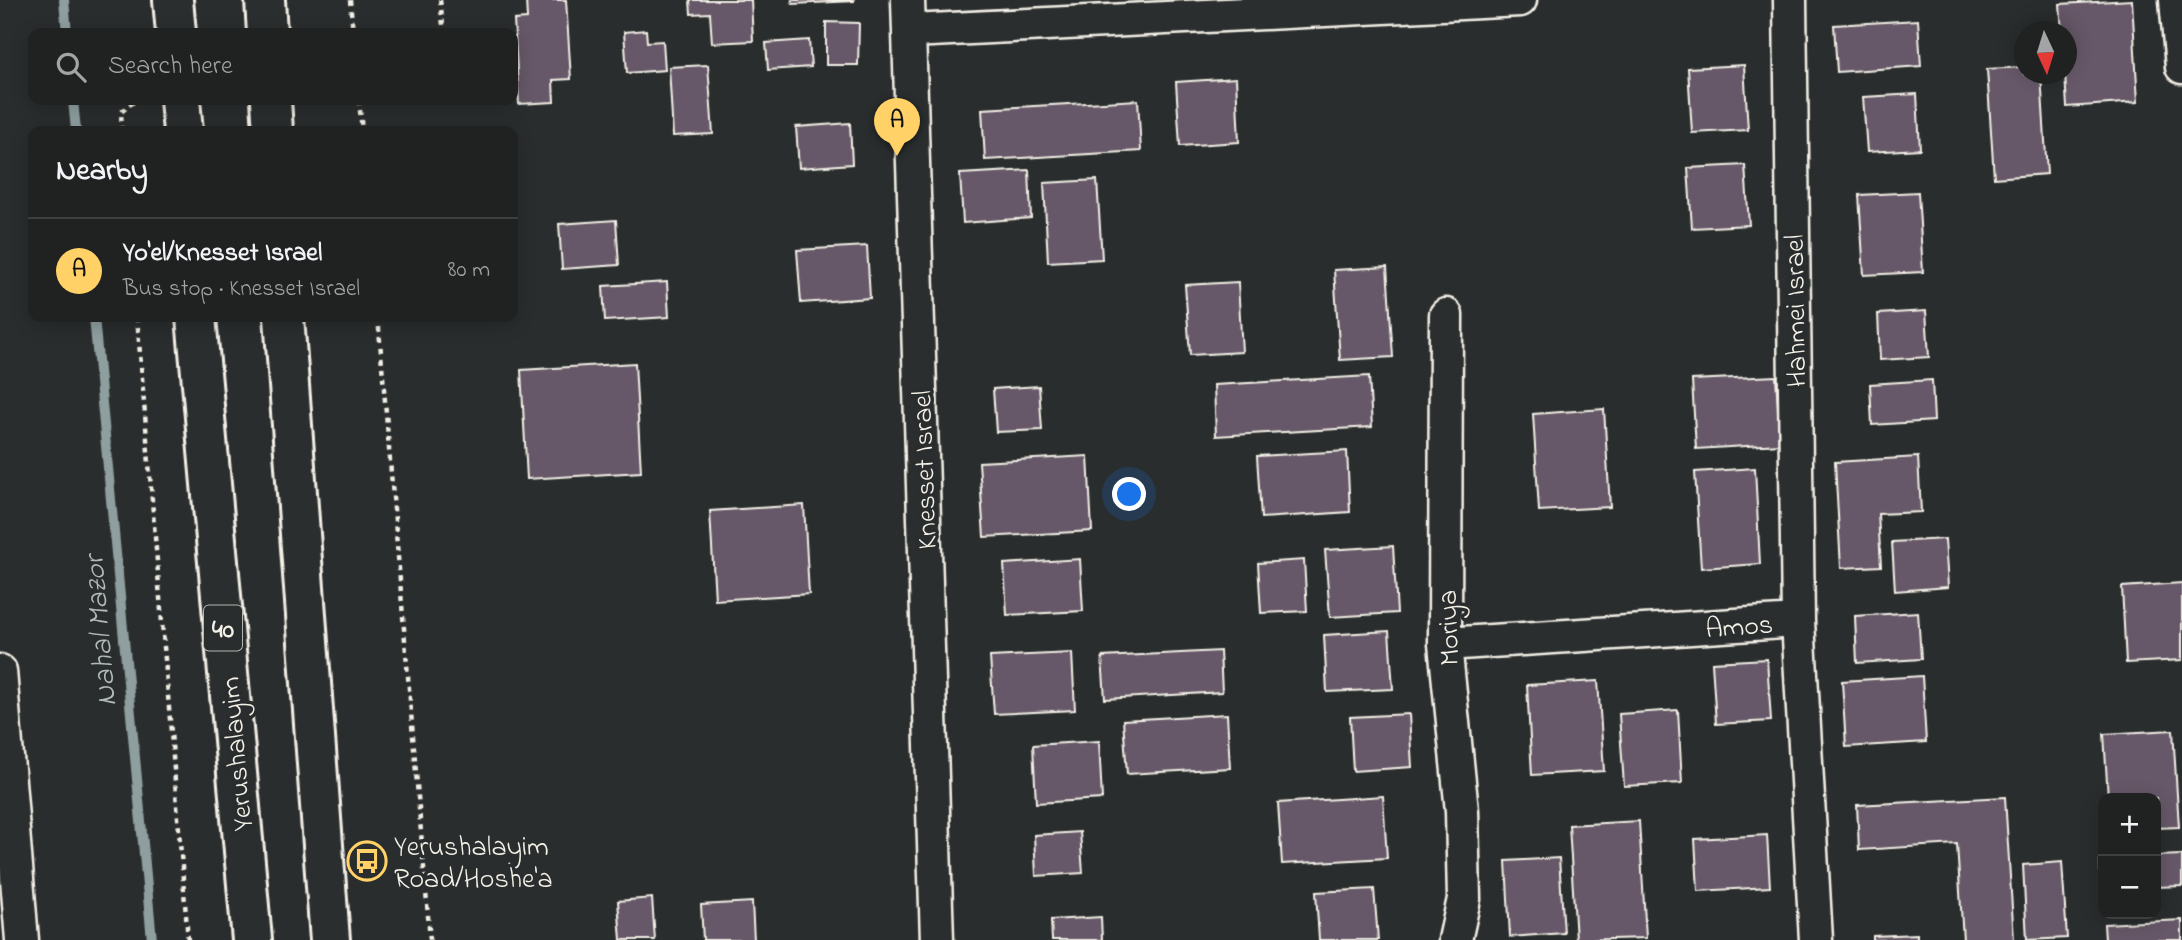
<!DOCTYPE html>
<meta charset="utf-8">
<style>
:root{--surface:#202222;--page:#2d2f2f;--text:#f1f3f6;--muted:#a2a4a5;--line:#3d3f40;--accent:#ffd166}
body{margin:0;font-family:"Indie Flower",sans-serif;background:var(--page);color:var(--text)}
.controls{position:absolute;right:21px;bottom:21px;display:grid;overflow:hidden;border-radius:14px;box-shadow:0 4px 18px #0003}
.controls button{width:63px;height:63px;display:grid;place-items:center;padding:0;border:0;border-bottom:2px solid var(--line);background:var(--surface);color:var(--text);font:35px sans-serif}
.compass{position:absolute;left:2014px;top:21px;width:63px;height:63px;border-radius:50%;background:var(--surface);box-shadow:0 4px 18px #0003;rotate:176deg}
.you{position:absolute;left:1130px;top:495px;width:24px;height:24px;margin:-18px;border:5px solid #fff;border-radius:50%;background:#1a73e8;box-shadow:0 0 0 10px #1a73e833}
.badge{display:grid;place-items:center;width:46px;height:46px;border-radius:50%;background:var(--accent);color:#111;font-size:23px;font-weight:700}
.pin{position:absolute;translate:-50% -58px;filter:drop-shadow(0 2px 4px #0008)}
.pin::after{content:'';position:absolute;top:37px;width:24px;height:21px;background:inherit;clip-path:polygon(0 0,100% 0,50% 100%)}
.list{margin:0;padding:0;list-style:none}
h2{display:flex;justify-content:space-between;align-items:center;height:91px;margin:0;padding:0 28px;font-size:30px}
h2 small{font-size:23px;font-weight:400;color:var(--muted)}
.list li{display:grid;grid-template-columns:46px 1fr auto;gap:21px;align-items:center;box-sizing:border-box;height:105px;padding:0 28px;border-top:2px solid var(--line)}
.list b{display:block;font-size:26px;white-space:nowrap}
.list p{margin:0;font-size:23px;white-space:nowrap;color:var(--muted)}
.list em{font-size:23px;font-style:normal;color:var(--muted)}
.icon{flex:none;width:38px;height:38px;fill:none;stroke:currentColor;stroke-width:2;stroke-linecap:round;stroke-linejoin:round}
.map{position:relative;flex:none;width:2182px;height:940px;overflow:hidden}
.search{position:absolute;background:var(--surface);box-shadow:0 4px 18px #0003;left:28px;top:28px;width:490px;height:77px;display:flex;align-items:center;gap:18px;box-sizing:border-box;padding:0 24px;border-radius:14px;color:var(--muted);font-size:26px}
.panel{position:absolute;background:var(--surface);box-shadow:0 4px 18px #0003;left:28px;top:126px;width:490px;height:196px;border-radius:14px}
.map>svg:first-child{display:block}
</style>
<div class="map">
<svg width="2182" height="940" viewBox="0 0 2182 940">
<rect width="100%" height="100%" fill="#2a2d2e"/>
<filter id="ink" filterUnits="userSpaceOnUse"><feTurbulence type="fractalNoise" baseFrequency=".0143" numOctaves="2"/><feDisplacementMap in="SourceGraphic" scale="14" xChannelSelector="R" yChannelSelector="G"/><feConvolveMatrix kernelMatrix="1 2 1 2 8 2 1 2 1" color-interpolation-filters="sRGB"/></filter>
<g filter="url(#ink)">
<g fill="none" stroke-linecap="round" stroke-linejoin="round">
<path stroke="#8f9fa0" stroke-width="10" d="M64,0L67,33
M73,100L76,131
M94,317L152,940"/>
</g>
<path fill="#665967" stroke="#f4f1e8" stroke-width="2" d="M526,0H566L571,79L553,80L554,102L519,104L514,20L527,19Z
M690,0H751L753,41L712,43L710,13L691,14Z
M792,0H854V1L793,4Z
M2132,0L2138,102L2067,107L2065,74H2066V32H2062L2060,4Z
M1918,20L1921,66L1837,72L1834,25Z
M826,22L859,23L858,65H826Z
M646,30L647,42L663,41L665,70L627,73L624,32Z
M809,40L811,67L768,70L766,43Z
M708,65L713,134L673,136L669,67Z
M1744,65L1748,130L1692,133L1688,68Z
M2024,67V74H2041L2047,174L1994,178L1987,69Z
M1236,78L1239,142L1180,146L1176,82Z
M1917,94L1920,149L1867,152L1863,97Z
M1138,100L1141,151L985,160L982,109Z
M850,123L852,164L799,168L796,127Z
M1745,165L1749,225L1692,228L1688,168Z
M1029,170L1031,218L963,223L960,174Z
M1097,180L1102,259L1048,262L1044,183Z
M1918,192L1923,272L1864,275L1859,195Z
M616,220L619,265L562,269L559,224Z
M867,246L870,298L801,303L797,250Z
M1387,267L1393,357L1340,360L1334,270Z
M667,282L669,317L605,321L603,286Z
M1238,282L1242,352L1190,355L1185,285Z
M1926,311L1929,357L1880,360L1878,314Z
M635,363L641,472L527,479L521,370Z
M1369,376L1372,427L1216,436L1214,385Z
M1776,376L1780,444L1696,449L1692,380Z
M1932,380L1934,421L1872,425L1870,384Z
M1039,386L1042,430L996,432L993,389Z
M1604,409L1610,507L1539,511L1533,414Z
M1347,451L1350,512L1261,518L1257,456Z
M1088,456L1092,531L984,537L979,462Z
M1918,457L1921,512L1878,514L1881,566L1841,568L1835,462Z
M1755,468L1760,564L1701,568L1695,472Z
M804,505L809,594L715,600L710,511Z
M1945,539L1948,587L1895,591L1892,542Z
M1393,546L1397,613L1330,617L1325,550Z
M1080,559L1083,611L1007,615L1004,564Z
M1304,560L1307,611L1261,613L1258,563Z
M2182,583V660L2126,663L2122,587Z
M1918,612L1921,659L1857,663L1855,616Z
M1389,631L1393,689L1327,692L1324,635Z
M1220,651L1222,692L1105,699L1102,657Z
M1072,653L1075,710L994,714L990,657Z
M1767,659L1771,721L1716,724L1712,662Z
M1922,676L1926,742L1846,747L1842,681Z
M1598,681L1604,771L1532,775L1527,685Z
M1678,710L1682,783L1624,786L1619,714Z
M1227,714L1230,768L1127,774L1123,720Z
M1409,714L1412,767L1353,771L1350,717Z
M2173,730L2179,827L2156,828V798H2108L2104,734Z
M1099,741L1102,799L1036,803L1033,745Z
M1383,796L1387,858L1282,864L1278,803Z
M2005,797L2014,940H1963L1957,844L1859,850L1857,805Z
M1639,821L1646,938L1576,940L1569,825Z
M1080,832L1083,873L1036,876L1034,835Z
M1767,835L1770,887L1698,891L1695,839Z
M2182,855V886L2156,887V856Z
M1559,858L1564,933L1510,937L1506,861Z
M2100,860H2103V890H2101Z
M2062,862L2067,938L2027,940L2023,865Z
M1374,889L1378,940H1319L1316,892Z
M652,898L655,940H621L618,901Z
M752,902L754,940H703L701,905Z
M1101,917L1102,940H1052L1051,920Z
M2182,920V940H2105L2104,924Z
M1917,934V940H1873V936Z"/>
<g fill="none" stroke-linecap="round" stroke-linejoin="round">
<g stroke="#f4f1e8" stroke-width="37">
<path id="minor" d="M908,0L937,940
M1790,0L1798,621
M2176,0L2182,67
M911,31L1520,0
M1446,315L1445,644L1462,811L1464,899L1455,940
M1445,644L1798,621L1816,940
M0,671L22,940"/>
</g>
<g stroke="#f4f1e8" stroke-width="44">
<path id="trunk" d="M173,0L176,33
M265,0L267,33
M180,100L183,131
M271,100L273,131
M196,317L252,940
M284,317L330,940"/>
</g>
<path stroke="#f4f1e8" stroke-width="4.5" stroke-dasharray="5 5" stroke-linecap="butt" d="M350,0L353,33
M440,0L444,33
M359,100L362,131
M122,131L121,112L136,100
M137,317L188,940
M378,317L430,940"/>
<use href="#minor" stroke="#2a2d2e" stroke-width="32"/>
<use href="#trunk" stroke="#2a2d2e" stroke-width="38"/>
</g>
</g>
<defs>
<g id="bus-ring" transform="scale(2.0125)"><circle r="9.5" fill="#2a2d2e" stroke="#ffd166" stroke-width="1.5"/><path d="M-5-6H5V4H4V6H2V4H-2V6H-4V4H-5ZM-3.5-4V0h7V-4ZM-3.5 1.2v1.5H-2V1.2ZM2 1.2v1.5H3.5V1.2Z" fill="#ffd166"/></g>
</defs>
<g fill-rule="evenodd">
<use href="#bus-ring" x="367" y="861"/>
</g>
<g text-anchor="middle" stroke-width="7" stroke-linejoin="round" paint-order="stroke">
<rect fill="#2a2d2e" stroke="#b7b6b0" stroke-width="2" x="204" y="605.5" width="38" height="45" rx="5"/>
<g font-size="26" font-weight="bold" fill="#f4f1e8">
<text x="223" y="637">40</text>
</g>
<g font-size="28" fill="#f4f1e8" stroke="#2a2d2e">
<text transform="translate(1794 311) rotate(-91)" y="10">Hahmei Israel</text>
<text transform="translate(923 470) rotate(-92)" y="10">Knesset Israel</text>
<text transform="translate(1739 625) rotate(-4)" y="10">Amos</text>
<text transform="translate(1447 628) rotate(-92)" y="10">Moriya</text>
<text transform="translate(235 754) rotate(-95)" y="10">Yerushalayim</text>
</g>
<g font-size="28" fill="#f4f1e8" stroke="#2a2d2e" text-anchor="start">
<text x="394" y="855">Yerushalayim<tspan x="394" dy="32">Road/Hoshe'a</tspan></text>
</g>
<g font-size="30" font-style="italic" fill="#b1bab8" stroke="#2a2d2e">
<text transform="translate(99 631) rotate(-95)" y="10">Nahal Mazor</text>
</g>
</g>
</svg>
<div class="controls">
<button>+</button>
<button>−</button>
</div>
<svg class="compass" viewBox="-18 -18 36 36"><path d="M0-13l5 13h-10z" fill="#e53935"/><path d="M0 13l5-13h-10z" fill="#a2a4a5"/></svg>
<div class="you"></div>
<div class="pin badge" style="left:897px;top:156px">A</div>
<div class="search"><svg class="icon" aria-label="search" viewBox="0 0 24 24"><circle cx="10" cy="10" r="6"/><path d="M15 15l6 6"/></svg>Search here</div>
<section class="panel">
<h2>Nearby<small></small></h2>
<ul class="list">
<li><span class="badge">A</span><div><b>Yo'el/Knesset Israel</b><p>Bus stop · Knesset Israel</p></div><em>80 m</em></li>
</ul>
</section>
</div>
